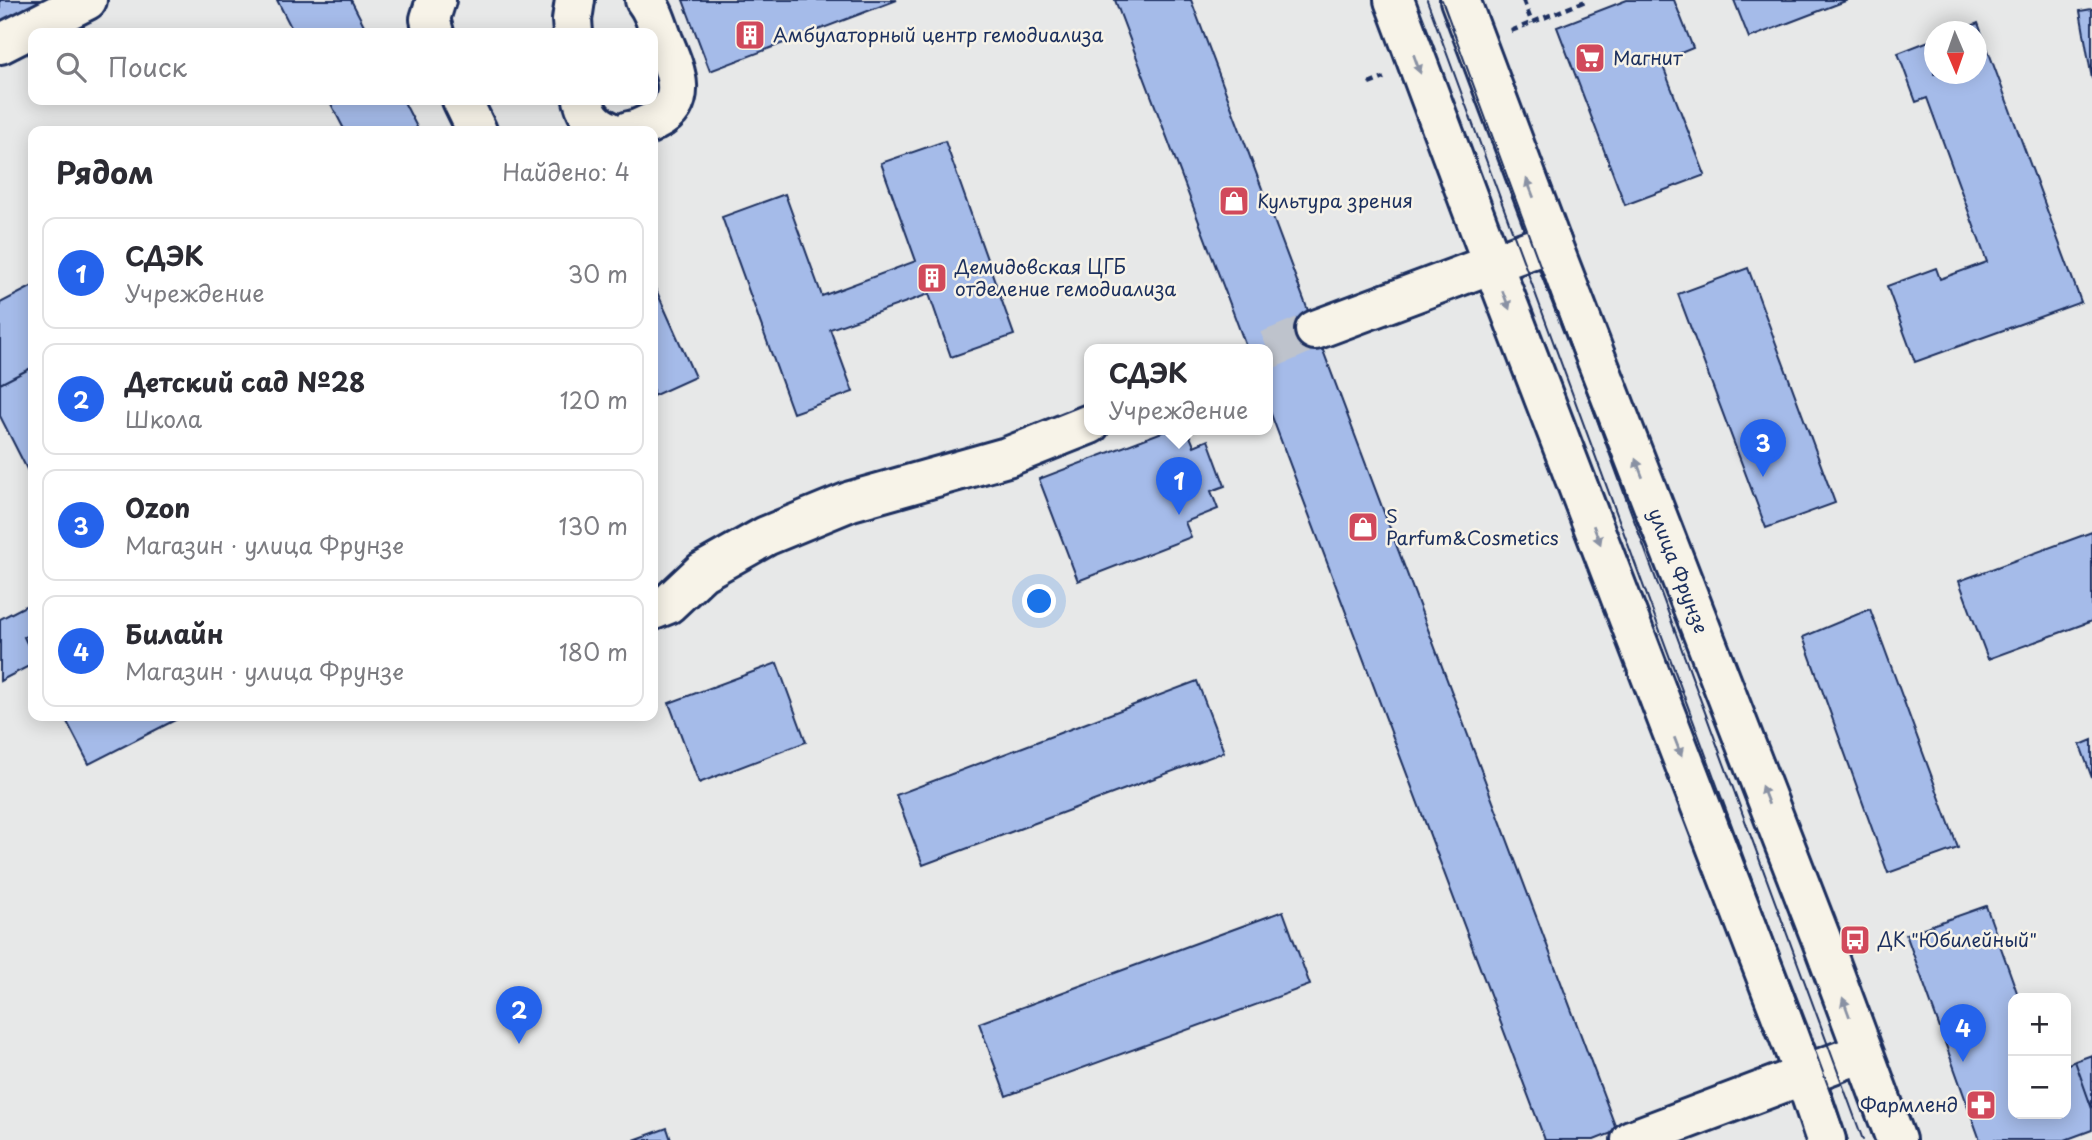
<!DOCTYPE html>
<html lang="ru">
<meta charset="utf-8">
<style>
:root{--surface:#fff;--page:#f7f7f7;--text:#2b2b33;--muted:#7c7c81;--line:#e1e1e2;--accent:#2563eb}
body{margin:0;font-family:"Playpen Sans",sans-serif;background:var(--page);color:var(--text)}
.controls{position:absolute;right:21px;bottom:21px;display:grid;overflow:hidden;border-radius:14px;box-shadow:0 4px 18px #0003}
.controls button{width:63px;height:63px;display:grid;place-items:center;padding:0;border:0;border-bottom:2px solid var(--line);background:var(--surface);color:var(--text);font:35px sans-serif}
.compass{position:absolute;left:1924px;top:21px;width:63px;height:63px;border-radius:50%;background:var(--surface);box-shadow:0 4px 18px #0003;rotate:178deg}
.you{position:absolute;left:1040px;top:602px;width:24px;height:24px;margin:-18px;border:5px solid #fff;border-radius:50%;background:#1a73e8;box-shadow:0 0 0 10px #1a73e833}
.badge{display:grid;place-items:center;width:46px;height:46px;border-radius:50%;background:var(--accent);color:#fff;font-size:23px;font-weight:700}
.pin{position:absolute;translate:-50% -58px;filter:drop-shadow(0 2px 4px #0008)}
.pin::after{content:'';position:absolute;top:37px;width:24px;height:21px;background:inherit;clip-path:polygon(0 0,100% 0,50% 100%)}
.popup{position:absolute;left:1084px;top:344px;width:189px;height:91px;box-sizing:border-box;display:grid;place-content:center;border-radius:14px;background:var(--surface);filter:drop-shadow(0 2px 5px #0005);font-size:23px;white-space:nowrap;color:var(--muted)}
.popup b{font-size:26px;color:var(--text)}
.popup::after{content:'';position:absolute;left:50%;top:100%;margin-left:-14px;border:14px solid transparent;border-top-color:var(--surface)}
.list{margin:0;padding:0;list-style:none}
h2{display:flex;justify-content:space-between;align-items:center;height:91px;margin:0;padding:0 28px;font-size:30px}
h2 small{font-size:23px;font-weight:400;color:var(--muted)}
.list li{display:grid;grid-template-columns:46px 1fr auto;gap:21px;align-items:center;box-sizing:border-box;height:112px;margin:0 14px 14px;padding:0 14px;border:2px solid var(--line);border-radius:14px}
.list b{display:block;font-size:26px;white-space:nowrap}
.list p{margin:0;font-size:23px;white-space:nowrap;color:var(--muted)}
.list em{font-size:23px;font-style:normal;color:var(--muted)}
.icon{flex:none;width:38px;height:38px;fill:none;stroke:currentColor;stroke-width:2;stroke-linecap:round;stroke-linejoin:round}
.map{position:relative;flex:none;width:2092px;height:1140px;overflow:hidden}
.search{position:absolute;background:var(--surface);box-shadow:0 4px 18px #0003;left:28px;top:28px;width:630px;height:77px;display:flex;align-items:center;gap:18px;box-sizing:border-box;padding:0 24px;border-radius:14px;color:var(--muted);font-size:26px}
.panel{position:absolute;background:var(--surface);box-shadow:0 4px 18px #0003;left:28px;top:126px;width:630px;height:595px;border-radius:14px}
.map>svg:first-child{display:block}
</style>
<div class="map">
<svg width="2092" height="1140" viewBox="0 0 2092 1140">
<rect width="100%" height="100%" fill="#e7e8e8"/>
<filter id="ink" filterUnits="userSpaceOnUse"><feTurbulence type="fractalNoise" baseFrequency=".0143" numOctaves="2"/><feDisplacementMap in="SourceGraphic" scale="14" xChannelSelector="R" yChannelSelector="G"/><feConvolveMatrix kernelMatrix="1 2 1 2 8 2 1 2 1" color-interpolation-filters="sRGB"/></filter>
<g filter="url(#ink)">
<path fill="#a5bbe9" stroke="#1b2f5e" stroke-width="2" d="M0,0H53L0,27Z
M277,0H351L368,33H294Z
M683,0H897L710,71Z
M1115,0H1191L1617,1131L1594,1140H1545L1268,406V349H1247Z
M1627,0H1674L1693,48L1661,61L1705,175L1625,205L1557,27Z
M1734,0H1848L1749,38Z
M2092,9V79L2080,11Z
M1978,23L2081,302L1915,362L1887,286L1936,268L1940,279L1987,262L1927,98L1916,102L1898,53L1934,39V74H1976V32H1956Z
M329,100H403L419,131H345Z
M945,141L1014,335L951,357L929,294L830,329L853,392L793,413L722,217L785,194L822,296L916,261L881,163Z
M1748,268L1835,503L1766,528L1678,294Z
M653,283L695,377L653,396Z
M33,286V367L0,384V303Z
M33,367V481L0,416V384Z
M1170,429H1187L1194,446L1208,440L1225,486L1211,491L1218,509L1185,522L1191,537L1078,581L1039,479Z
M2092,532V621L1988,659L1959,581Z
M33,602V633L24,637L33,656V664L0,681V619Z
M1870,609L1958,848L1888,873L1803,637Z
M33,633V656L24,637Z
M777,663L806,742L699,783L669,703Z
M1197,681L1224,752L923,865L896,795Z
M64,716H183L89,764Z
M2092,740V778L2080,745Z
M1986,906L2019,998H2013V1114H2066V1065L2075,1061L2092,1109V1130L2065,1140H1980L1906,934Z
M1283,911L1310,985L1006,1096L979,1023Z
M2092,1055V1109L2075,1061Z
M667,1128L671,1140H634Z"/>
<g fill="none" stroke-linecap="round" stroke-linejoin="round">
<path stroke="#bec3cc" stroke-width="38" stroke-dasharray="38 19" stroke-linecap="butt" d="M1268,350L1315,330"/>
<g stroke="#1b2f5e" stroke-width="44">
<path id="minor" d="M434,33L430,19L436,0
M573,33L572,20L575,0
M0,44L87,0
M462,100L477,131
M583,100C587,115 594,125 609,131
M629,131C638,130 646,125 655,121C691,103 675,69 663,40C658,27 654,11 645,0
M1315,330L1551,242
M653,610L668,604L702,572L766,536L851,501L1007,457L1090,424
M1631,1140L1862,1053"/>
</g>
<g stroke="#1b2f5e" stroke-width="44">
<g id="major">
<path d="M1394,0L1493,265L1804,1075L1826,1140"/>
<path id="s1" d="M1460,0L1551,242L1822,941L1896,1140"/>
</g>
</g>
<path stroke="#1b2f5e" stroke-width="4.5" stroke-dasharray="7 5" stroke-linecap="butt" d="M1523,0L1532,23
M1511,31L1588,0
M1369,84L1384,78"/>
<use href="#minor" stroke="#f7f3e8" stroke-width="38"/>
<use href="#major" stroke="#f7f3e8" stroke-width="38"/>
<path stroke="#1b2f5e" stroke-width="2" d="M1427,0L1848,1140
M1442,0L1863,1140"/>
</g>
<defs><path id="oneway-solid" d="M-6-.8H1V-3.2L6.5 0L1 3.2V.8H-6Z" transform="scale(1.75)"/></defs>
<g fill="#8991a3">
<use href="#oneway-solid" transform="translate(1417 64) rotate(70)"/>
<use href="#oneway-solid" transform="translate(1530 188) rotate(-111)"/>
<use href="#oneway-solid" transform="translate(1506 300) rotate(69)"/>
<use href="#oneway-solid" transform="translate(1639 468) rotate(-111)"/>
<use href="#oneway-solid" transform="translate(1597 535) rotate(69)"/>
<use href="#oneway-solid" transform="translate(1678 747) rotate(69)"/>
<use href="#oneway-solid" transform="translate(1765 795) rotate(-111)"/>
<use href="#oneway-solid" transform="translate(1846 1007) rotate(-110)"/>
</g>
</g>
<defs>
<g id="building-square" transform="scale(1.575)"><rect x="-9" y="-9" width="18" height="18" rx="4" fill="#d1495b" stroke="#f7f3e8"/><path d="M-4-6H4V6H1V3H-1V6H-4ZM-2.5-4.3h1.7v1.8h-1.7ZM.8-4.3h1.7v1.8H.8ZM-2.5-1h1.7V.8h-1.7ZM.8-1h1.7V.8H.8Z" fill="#fff"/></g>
<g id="supermarket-square" transform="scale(1.575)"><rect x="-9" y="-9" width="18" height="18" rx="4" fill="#d1495b" stroke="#f7f3e8"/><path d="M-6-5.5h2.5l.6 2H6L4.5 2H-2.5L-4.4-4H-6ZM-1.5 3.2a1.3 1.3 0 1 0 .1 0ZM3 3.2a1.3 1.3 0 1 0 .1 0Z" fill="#fff"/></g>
<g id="shop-square" transform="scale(1.575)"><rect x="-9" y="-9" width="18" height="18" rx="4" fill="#d1495b" stroke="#f7f3e8"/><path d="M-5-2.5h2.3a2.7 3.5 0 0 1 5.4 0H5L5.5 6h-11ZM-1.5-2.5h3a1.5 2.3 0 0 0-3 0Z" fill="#fff"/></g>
<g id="bus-square" transform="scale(1.575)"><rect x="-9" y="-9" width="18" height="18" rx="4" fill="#d1495b" stroke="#f7f3e8"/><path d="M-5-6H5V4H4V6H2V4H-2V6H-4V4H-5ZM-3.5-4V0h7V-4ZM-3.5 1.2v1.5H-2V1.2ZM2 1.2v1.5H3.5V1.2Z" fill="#fff"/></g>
<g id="pharmacy-square" transform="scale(1.575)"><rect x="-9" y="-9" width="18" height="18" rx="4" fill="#d1495b" stroke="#f7f3e8"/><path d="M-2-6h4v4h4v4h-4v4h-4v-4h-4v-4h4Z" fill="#fff"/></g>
</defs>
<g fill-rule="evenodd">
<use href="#building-square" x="750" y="35"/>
<use href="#supermarket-square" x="1590" y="58"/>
<use href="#shop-square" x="1234" y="201"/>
<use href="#building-square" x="932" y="278"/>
<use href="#shop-square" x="1363" y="527"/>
<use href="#bus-square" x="1855" y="940"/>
<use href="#pharmacy-square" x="1981" y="1105"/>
</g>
<g text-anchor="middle" stroke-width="5" stroke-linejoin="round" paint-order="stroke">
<g font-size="19" fill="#1b2f5e" stroke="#f7f3e8" text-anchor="start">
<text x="773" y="42">Амбулаторный центр гемодиализа</text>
<text x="1613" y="65">Магнит</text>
<text x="1257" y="208">Культура зрения</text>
<text x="955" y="274">Демидовская ЦГБ<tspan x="955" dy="22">отделение гемодиализа</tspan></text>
<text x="1386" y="523">S<tspan x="1386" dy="22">Parfum&amp;Cosmetics</tspan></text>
<text x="1878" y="947">ДК "Юбилейный"</text>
<text x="1958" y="1112" text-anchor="end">Фармленд</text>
</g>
<g font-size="19" fill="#1b2f5e" stroke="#f7f3e8">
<text dy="7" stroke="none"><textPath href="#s1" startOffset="611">улица Фрунзе</textPath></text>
</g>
</g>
</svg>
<div class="controls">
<button>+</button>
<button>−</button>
</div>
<svg class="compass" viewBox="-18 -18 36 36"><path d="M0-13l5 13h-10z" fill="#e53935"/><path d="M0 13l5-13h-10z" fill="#7c7c81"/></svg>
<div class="you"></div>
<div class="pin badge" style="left:1179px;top:515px">1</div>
<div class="popup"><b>СДЭК</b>Учреждение</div>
<div class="pin badge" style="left:519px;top:1044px">2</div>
<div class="pin badge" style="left:1763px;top:477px">3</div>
<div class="pin badge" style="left:1963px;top:1062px">4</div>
<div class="search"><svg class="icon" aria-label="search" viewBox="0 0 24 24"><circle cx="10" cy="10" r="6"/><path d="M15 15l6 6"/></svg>Поиск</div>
<section class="panel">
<h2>Рядом<small>Найдено: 4</small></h2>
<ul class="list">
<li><span class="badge">1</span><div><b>СДЭК</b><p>Учреждение</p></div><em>30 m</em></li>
<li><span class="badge">2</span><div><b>Детский сад №28</b><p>Школа</p></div><em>120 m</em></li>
<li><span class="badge">3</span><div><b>Ozon</b><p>Магазин · улица Фрунзе</p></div><em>130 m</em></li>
<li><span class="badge">4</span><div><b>Билайн</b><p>Магазин · улица Фрунзе</p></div><em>180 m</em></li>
</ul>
</section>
</div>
